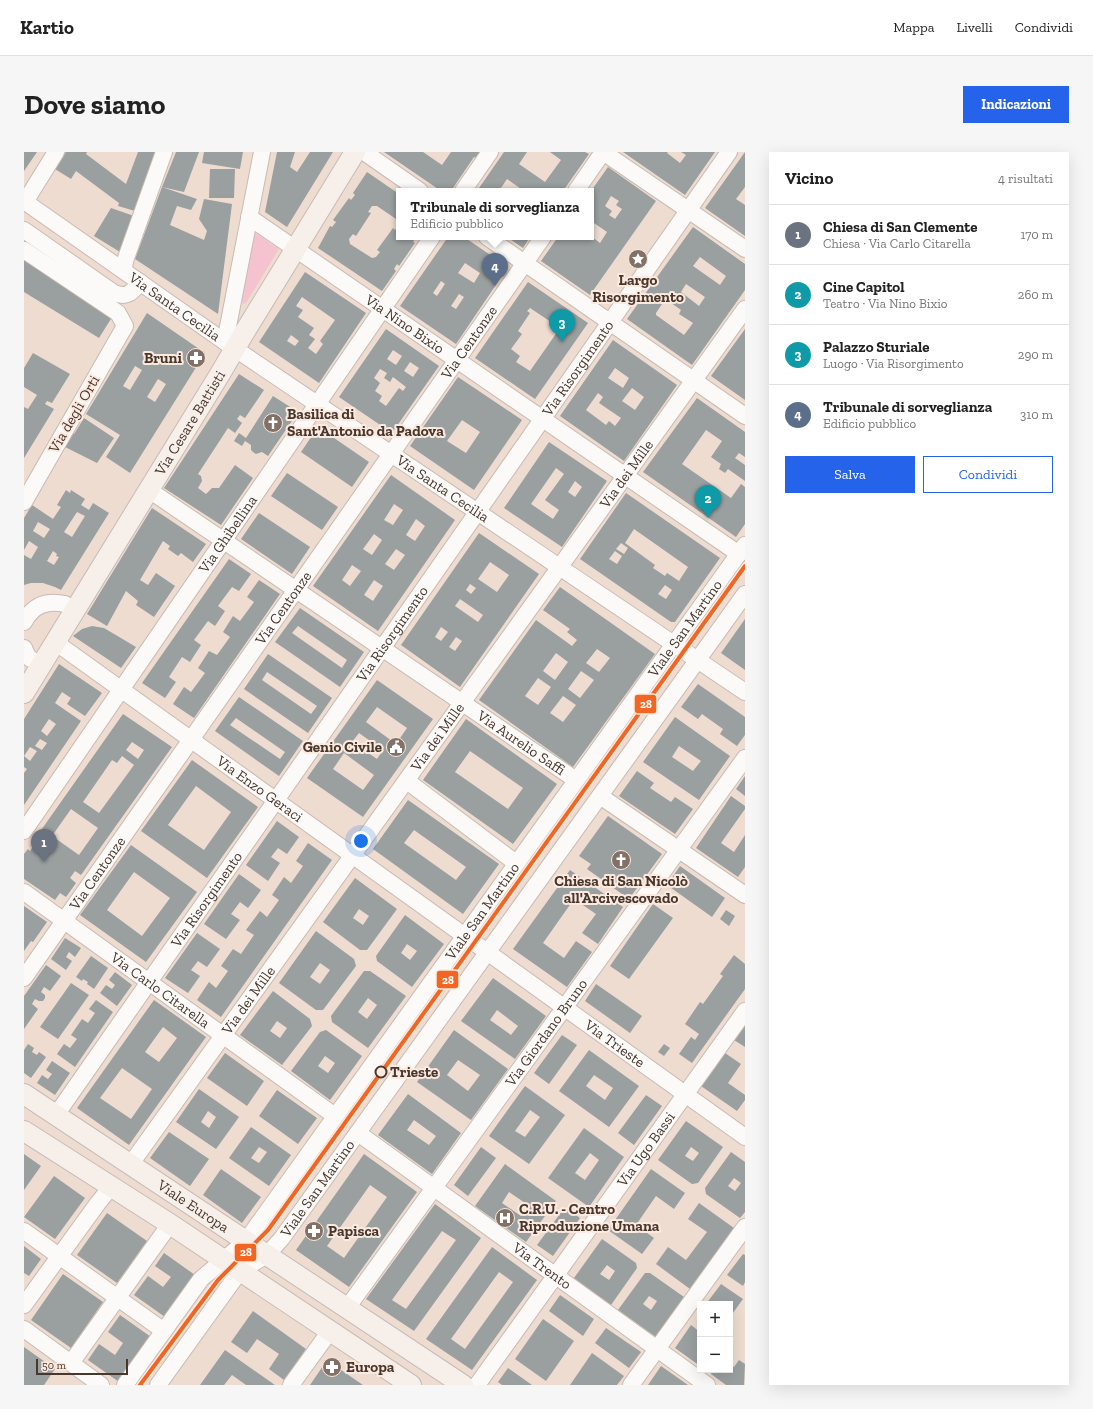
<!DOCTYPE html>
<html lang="it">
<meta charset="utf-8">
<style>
:root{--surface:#fff;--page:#f6f6f6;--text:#222;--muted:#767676;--line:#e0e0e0;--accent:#2563eb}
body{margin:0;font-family:"Zilla Slab",serif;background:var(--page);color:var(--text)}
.controls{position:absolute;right:12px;bottom:12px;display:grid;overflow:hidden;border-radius:0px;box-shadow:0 4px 16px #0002}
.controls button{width:36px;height:36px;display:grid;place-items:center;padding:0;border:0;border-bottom:1px solid var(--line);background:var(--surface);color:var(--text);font:20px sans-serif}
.scale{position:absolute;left:12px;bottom:10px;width:92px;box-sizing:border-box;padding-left:4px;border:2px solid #48372d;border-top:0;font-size:11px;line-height:14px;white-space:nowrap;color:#48372d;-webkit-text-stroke:3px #fceae0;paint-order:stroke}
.you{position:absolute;left:337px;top:689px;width:14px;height:14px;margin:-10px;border:3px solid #fff;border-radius:50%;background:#1a73e8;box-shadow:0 0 0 6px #1a73e833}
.badge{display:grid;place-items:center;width:26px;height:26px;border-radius:50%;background:var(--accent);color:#fff;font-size:13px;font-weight:700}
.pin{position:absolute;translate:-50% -33px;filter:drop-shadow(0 1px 2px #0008)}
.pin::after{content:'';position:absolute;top:21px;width:14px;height:12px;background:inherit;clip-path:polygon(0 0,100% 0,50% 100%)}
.popup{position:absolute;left:372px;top:36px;width:198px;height:52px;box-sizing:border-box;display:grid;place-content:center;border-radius:0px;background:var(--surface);filter:drop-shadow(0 1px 3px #0005);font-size:13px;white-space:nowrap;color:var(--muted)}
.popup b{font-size:15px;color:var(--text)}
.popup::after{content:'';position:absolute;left:50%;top:100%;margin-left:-8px;border:8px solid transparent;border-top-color:var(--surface)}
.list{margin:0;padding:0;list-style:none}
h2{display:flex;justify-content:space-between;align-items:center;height:52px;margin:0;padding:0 16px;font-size:17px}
h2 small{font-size:13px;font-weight:400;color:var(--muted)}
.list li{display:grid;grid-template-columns:26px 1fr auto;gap:12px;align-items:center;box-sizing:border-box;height:60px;padding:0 16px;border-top:1px solid var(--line)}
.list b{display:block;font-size:15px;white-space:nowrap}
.list p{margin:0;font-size:13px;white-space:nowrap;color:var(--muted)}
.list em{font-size:13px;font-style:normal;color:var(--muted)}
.actions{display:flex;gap:8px;padding:12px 16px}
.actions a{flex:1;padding:9px 0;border:1px solid var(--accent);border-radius:0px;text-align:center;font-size:14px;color:var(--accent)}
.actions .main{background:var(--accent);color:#fff}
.map{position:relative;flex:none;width:721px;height:1233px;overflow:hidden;border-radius:0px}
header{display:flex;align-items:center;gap:24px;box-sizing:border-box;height:56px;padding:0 20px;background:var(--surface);border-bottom:1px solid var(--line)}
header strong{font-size:19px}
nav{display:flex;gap:22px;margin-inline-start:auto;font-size:14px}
.intro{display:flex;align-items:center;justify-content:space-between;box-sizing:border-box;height:96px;padding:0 24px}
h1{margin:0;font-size:28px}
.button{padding:10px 18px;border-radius:0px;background:var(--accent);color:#fff;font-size:14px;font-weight:700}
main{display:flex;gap:24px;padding:0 24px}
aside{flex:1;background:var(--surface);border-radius:0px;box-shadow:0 4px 16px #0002}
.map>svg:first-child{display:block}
</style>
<header>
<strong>Kartio</strong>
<nav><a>Mappa</a><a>Livelli</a><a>Condividi</a></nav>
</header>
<div class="intro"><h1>Dove siamo</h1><a class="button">Indicazioni</a></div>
<main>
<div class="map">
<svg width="721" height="1233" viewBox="0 0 721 1233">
<rect width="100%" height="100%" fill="#eedcd1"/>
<path fill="#f5c3d0" d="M231,80L255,97L222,151L219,152L218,148Z"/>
<path fill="#9a9fa0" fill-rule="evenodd" d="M0,0H13L0,19Z
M42,0H63L62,2L102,32L114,0H131L111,59L94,54L95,51L52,19L47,27L31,17Z
M152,0H175L160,40L138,35L173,47L167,58L153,54L146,73L180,88L183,79L175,67L180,47L208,52L194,162L111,107L138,35Z
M180,0H219L216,17L178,11Z
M253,0H271L266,15L273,20L286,0H309L263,75L241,60Z
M360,0H399L418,13L427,0H456L452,6L450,5L427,39H417Z
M480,0H503L495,12L521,30L537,8L526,0H561L565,2L539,39H500L483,27L475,39H453Z
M599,0H644L643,1L656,11L662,3L657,0H691L661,43Z
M721,0V35L712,47L721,53V84L681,56Z
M584,15L632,49L566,143L517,109L534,85L567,84L576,91L583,80L570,71L567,74V39ZM587,44L595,49L592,53L598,57L591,67L585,63L588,59L581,54Z
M186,17H211L210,46H185Z
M343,20L375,42V69L353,54H348L344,60L347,61L332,84L329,82L325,87L326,92L348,106L352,105L356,100L353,98L369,76L371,78L375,73V85H392L389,90L391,91L375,114L373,112L370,117L372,119L358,139L294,96L306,74L308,75L312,70L309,68L325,46L327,48L331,43L329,41Z
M87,56L110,64L96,100L70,84Z
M669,75L721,112V138L668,213L603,167ZM676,105L702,124L696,133L669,114ZM662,132L681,145L675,154L657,140ZM643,148L657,158L655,162L669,171L660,183L632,163V161L640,149Z
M424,85H440L484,115L432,192L376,154ZM441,111L456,121L450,131L434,121ZM417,129L421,132L413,144L409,141ZM435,142L440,145L432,157L427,154Z
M483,85H506L499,96Z
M0,107L90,162L75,186L0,140Z
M281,120L342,161L295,231L235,190ZM278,145L311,168L296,189L299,192L292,202L284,196L291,187L285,183L290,176L274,165L279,158L272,154ZM267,183L275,189L271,194L263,189Z
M504,130L564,171L511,247L451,206ZM506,156L536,176L506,219L492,210L496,204L487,197L498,182L494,179L506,161L503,159Z
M123,161L181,201L106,321L82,305L96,283L62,262ZM111,214L118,218L106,238L99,234ZM134,227L142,232L131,250L123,245Z
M362,177L415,214L368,281L315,245ZM369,198L378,204L372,213L363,207ZM386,210L395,216L389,225L380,219ZM356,217L363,221L360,226L366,230L369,225L382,235L379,239L375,236L362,254L355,249L358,244L351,239L356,231L350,226Z
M721,177V248L687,224Z
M589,188L653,233L600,309L536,264ZM591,216L605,226L599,236L584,226ZM608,236L620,245L611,258L598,249ZM574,241L579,245L575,251L597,266L591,274L585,269L582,273L562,258Z
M9,201L46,222L28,251L23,249L21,252L30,257L0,306V255L4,257L13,243L0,235V216Z
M215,222L240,238L221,266L216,263L213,267L218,271L211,281L204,276L174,322L177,324L178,329L174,336L182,342L188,336H195L211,313L229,326L197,373L140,336Z
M434,225L498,268L450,338L386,294ZM438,268L456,280L442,301L423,289Z
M249,244L274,260L244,304L238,300L232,302L229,300L227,298V293L221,289L218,294L210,289L215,281L222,286Z
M673,246L721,280V305L715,301L711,306L721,313V329L704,317L701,321L695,317L697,312L687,305L698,289L682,278L658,312L707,346L717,332L721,335V372L712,385L619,320Z
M60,266L90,286L73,311L39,294L46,281L50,282Z
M294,275L345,310L328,335L277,300Z
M525,290L583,329L538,395L480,356ZM532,316L540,322L521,348L535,358L529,367L507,352ZM551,329L558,335L551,345L544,340Z
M263,321L314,355L298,378L247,344Z
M367,323L431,368L354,479L289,434ZM370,352L379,358L369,373L360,368ZM392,367L401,374L391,389L382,383ZM350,382L358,388L348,403L339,397ZM372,397L381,403L370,418L361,412ZM328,413L337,419L326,434L318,428ZM350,428L359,434L349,449L340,443Z
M42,338L46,341L47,338L61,347L57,353L65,358L69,351L85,361L37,438L31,435L19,431H7L0,433V403L7,407L14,395L5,389L0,398V366L8,353L29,367L37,355L33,353ZM53,360L61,364L48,385L40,380ZM14,370L26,377L20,386L9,379ZM29,399L33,402L32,404L35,405L30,413L23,409Z
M602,341L696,406L651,470H647L556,407ZM610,377L664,415L655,429L643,421L641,424L629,416L631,413L601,391ZM597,391L604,396L600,402L592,397ZM591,399L598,404L593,412L585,407ZM641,433L648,438L642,447L634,442Z
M128,356L182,392L169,410L157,401L154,404L144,397L146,394L139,389L116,428L124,433L132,421L151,434L130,465L112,453L114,449L102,439L83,474L63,462Z
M235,361L286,395L268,422L217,387Z
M455,381L515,422L436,535L377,493ZM466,410L485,423L473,440L454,427ZM446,432L452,436L447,442L442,438ZM436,447L459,463L454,470L431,454ZM417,475L424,480L417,489L411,485ZM432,485L438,489L431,499L425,495Z
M205,407L227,422L215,439L208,435L194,454L201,459L191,474L184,469L170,488L177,493L166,510L158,505L145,525L152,530L141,546L118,531Z
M235,428L256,442L170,566L149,552L160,535L167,540L181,521L174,516L185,499L193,503L206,485L199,480L209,464L216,469L230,450L223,445Z
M536,435L631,502L549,615L455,548L512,468L548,494L553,488L543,480L546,477L519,458ZM573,497L586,506L575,520L562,511ZM532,501L544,510L531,528L519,519ZM557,519L570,528L556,546L544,537ZM514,526L527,535L514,553L501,544ZM539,544L552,553L539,570L526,561Z
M276,456L340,500L316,535L251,490ZM274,474L323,508L318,516L268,481Z
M721,467V518L697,501Z
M68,474L80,476L112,495L97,516L49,484L58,477Z
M244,502L308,546L284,581L220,537ZM243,520L293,554L287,562L238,528Z
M35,512L78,541L61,564L43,552L47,546L38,540L31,551L57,569L0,653V621L3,617L0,615V604L6,609L13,599L6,595L0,604V567ZM25,567L32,572L23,584L17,579ZM16,587L23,591L18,598L11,594Z
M353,528L409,567L339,665L283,626ZM353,555L383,576L372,592L342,570ZM335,581L359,598L353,607L328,590ZM320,601L350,623L339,638L309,617Z
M674,532L721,565V583L713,594L696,582L699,577L678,562L674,567L657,555Z
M215,545L279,589L255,624L191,579ZM212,566L261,600L256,607L206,573Z
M99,562L148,595L57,723L51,719L46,726L52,731L42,745L36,741L31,748L0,727V702L4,697L6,699L10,693L8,691ZM108,590L120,598L114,607L102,598ZM98,604L110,613L75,661L59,650L88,608L93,611ZM47,657L74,676L55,703L28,684Z
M651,565L706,604L675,648L619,610ZM655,594L677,609L669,619L648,605Z
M442,567L533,632L489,692L399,628ZM446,599L499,636L484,657L431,620Z
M168,608L234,655L183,726L117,679ZM172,634L207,660L180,698L144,673Z
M613,619L630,631L626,636L647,650L651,645L669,657L651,682L595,644Z
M721,624V644L712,637Z
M707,644L721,654V657L697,691L710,700L721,683V715L714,725L672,696Z
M384,648L475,712L439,762L349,697ZM390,678L442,715L432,728L380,691Z
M584,664L638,702L605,747L563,717L567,712L555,704Z
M253,669L275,685L263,702L254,696L247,705L256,711L244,729L222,713Z
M284,691L308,708L197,865L173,848L185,830L192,836L204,819L197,814L209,797L217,802L230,783L222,778L236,759L243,765L255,748L248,743L260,725L267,731L279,714L272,709Z
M107,693L173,740L122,810L56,763ZM110,720L146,746L118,784L83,758Z
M656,714L701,746L688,765L643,733Z
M546,718L599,755L574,792L558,781L572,762L550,747L519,791L540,806L552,789L568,800L543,835L489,797Z
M215,722L237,738L224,756L216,750L207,762L216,768L202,787L180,772Z
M331,726L373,757L343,798H336L299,770ZM335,757L345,764L339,773L329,766Z
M629,752L649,766L605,827L586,814Z
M0,754L23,770L9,790L7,789L0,799Z
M702,758L711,764L705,774L696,767Z
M381,763L420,792L388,835L353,809L352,804ZM383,792L393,799L386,808L377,801Z
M292,779L330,807L332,814L299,858H292L255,831ZM296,811L306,818L296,832L286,825Z
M173,781L196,797L183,815L174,809L167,818L176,824L164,841L141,826Z
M41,786L57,796L51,805L45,800L42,805L48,809L42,818L27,807Z
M710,803L721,812V837L668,911L655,902L667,885L671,888L675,882L661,872L676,850L679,852L699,824L696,822Z
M67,804L84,816L70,837L63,832L64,830L59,827L58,829L52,825Z
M22,813L37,824L26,839L20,835L17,840L21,843V846L19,849H15L11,847L8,852L14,857L0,877V844Z
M340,819H346L382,844L344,896L308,870L307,864ZM344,846L353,853L343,867L334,860Z
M91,820L108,833L93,854L76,841L82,833L88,837L91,833L85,828Z
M469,826L522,864L491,907L437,869ZM473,858L494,874L487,883L466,868Z
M47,831L65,843L34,887L16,875Z
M572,832L618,864L606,881L561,849Z
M249,839L286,867L288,874L258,913L216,883ZM253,869L263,876L256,886L246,879Z
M72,848L89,860L51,915L33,902L40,892L46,896L53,887L47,883L58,867L64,871L71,861L65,857Z
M130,848L182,885L105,993L53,956ZM139,875L153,886L135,910L121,900ZM98,916L128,937L107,967L76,946Z
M721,873V895L710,888Z
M302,878L338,904L306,948L267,919L296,880ZM301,904L311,911L304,921L294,914Z
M430,878L484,917L447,968L393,930ZM434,908L456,923L444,939L423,923Z
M538,883L553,893L525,932L510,921Z
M4,892L10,896L8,900L13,903L15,900L22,905L7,926L0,921V898Z
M640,892L646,896L640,904L634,900Z
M565,898L615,934L585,975L535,939ZM570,923L589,936L581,948L562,934Z
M201,901L240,929L223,954L183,926Z
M701,901L717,912L704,931L721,943V948L713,959L677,934Z
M28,909L46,921L31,943L13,931L18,923L24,927L28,922L22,918Z
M501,934L541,963L505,1012L465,984ZM506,958L516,965L501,985L491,979Z
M175,937L215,965L192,997L152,970ZM184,959L192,965L185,976L177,970Z
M253,938L293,966L274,992L235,964Z
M384,942L437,981L408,1022L354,983ZM390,968L412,984L405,993L383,978Z
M622,943L638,954L610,993L594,981Z
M662,969L699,995L674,1031L668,1032L634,1008ZM667,995L675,1001L669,1009L661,1004Z
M227,975L267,1003L245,1034L205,1006ZM235,995L243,1000L235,1011L227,1006Z
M560,976L600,1005L565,1055L524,1026ZM566,1001L575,1008L561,1028L551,1021Z
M145,980L185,1007L166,1034L126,1006Z
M457,995L472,1006L444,1044L430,1033Z
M707,1000L721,1010V1060L716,1066L682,1042L681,1036ZM710,1026L717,1031L711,1039L704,1034Z
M0,1002L17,1014L0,1038Z
M340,1002L393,1040L325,1135L272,1098ZM346,1033L363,1045L320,1106L303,1094Z
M481,1012L532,1049L502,1090L451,1054ZM485,1040L504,1053L497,1064L478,1051Z
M197,1017L237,1045L218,1071L179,1043Z
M627,1017L661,1041L650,1057L632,1044L612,1073L630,1086L618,1102L584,1078Z
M30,1024L61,1046L31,1087L0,1065Z
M675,1051L710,1076L666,1137L632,1112L644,1095L662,1108L683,1080L664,1067Z
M411,1052L457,1086L390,1179L342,1147ZM418,1079L432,1088L382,1157L368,1148Z
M541,1055L556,1066L529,1104L513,1093Z
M83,1061L123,1089L93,1131L53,1103Z
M578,1087L612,1111L613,1116L587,1153L550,1126ZM583,1113L591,1119L585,1128L576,1122Z
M0,1094L17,1107L5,1124L0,1121Z
M468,1095L513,1128L448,1218L402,1187ZM475,1120L489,1130L441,1197L427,1187Z
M140,1101L171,1123L141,1165L110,1143L124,1124L139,1135L147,1125L131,1114Z
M719,1102L721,1103V1130L719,1134L703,1123Z
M621,1121H626L660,1145L632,1185L594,1158ZM625,1144L633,1149L627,1158L619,1152Z
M39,1122L79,1150L47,1196L7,1168Z
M697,1132L719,1147L706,1165V1152H682Z
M536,1143L570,1167L559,1184L525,1159Z
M229,1159L282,1197L260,1228L245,1217L255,1202L233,1187L223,1201L207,1190Z
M96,1163L127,1185L95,1230L64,1208L75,1192L91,1203L99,1191L84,1180Z
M519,1167L550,1189L522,1229L491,1207Z
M667,1173L676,1180V1214L651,1196Z
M582,1176L617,1200L605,1216L571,1191Z
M0,1195L31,1217L20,1233H0Z
M201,1198L251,1233H222L208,1223L200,1233H176Z
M568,1201L600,1224L593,1233H546Z
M303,1208L307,1211L339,1233H286Z
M715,1208L721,1212L720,1233H702L687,1222L689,1218H706V1212L710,1215Z
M637,1214L664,1233H624Z
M484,1216L508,1233H478L474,1230Z"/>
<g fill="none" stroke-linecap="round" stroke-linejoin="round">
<g stroke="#cabab0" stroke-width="18">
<g id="minor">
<path d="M340,0L396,39"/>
<path d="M579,0L721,97"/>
<path d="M439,39L466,0"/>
<path d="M552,39L579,0"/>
<path id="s1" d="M0,49L201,190L721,540"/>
<path d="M1,50L32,0"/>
<path id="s2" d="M225,65L715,402"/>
<path d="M0,78L90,141C103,146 108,141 116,130"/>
<path d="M463,85L721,264"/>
<path d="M0,98L94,161L101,174L0,350"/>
<path d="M99,118L102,106L140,0"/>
<path d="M201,190L238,0"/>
<path id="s3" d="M125,338L552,628"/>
<path d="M0,470C9,453 23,448 41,452"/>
<path id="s4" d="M31,490L721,985"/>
<path d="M0,496L4,505L7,507"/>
<path d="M383,629L492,711"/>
<path d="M576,644L721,743"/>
<path id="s5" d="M0,679L408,85"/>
<path id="s6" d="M0,740L311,964"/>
<path id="s7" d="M0,826L519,85"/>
<path id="s8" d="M32,963L705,0"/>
<path id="s9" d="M334,981L683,1233"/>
<path id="s10" d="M106,1013L721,157"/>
<path d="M0,1079L140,1179"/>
<path id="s11" d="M216,1119L243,1103L258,1086L721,442"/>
<path d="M0,1153L74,1051L87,1035"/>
<path id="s12" d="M323,1156L721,606"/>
<path d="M0,1177L77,1233"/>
<path d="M47,1211L146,1072"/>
<path id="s13" d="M101,1233L177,1127L222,1089L721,393"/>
<path d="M134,1233L216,1119L218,1109"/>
<path d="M267,1233L306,1179"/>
<path id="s14" d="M453,1233L721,859"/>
<path d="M607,1233L721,1075"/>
</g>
</g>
<g stroke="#c6bbb5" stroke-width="22">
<g id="major">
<path id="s15" d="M0,541L196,222L220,181L331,0"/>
<path id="s16" d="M0,942L439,1233"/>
<path d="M0,979L146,1072L387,1233"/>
</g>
</g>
<use href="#minor" stroke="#fcfaf8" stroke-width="16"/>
<use href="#major" stroke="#f6efea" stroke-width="20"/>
<g stroke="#fceae0" stroke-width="7">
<path id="tram-1" d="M116,1233L194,1128L244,1078L721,414"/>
</g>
<use href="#tram-1" stroke="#f26522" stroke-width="4"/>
</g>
<defs>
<g id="sight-disc" transform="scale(1)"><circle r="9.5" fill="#827166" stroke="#fceae0"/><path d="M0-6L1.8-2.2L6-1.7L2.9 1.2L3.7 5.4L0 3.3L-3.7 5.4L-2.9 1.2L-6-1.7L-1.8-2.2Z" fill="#fff"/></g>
<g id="pharmacy-disc" transform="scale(1)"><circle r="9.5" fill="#827166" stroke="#fceae0"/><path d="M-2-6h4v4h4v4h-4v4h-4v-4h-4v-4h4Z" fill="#fff"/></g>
<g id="church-disc" transform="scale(1)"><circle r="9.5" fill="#827166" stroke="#fceae0"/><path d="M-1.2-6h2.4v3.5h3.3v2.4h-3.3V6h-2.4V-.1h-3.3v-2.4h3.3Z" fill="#fff"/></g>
<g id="civic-disc" transform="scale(1)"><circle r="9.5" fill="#827166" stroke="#fceae0"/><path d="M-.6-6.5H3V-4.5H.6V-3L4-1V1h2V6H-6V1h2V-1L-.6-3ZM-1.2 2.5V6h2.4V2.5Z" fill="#fff"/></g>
<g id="hospital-disc" transform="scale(1)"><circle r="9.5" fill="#827166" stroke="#fceae0"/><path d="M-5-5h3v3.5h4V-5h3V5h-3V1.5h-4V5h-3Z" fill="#fff"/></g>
</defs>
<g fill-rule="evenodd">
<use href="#sight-disc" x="614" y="107"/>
<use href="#pharmacy-disc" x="172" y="206"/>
<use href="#church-disc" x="249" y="271"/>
<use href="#civic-disc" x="372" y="595"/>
<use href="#church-disc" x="597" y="708"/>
<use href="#hospital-disc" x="481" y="1066"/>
<use href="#pharmacy-disc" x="290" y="1079"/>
<use href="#pharmacy-disc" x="308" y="1215"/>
</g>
<circle fill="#fceae0" stroke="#48372d" stroke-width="2" cx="357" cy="920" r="5.5"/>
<g text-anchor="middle" stroke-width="4" stroke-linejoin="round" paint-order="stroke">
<g font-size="15" font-weight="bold" fill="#48372d" stroke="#fceae0" text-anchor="start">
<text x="614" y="133" text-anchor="middle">Largo<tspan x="614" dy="17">Risorgimento</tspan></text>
<text x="158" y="211" text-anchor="end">Bruni</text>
<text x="263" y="267">Basilica di<tspan x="263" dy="17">Sant'Antonio da Padova</tspan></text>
<text x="358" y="600" text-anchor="end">Genio Civile</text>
<text x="597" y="734" text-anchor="middle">Chiesa di San Nicolò<tspan x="597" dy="17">all'Arcivescovado</tspan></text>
<text x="495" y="1062">C.R.U. - Centro<tspan x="495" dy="17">Riproduzione Umana</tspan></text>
<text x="304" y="1084">Papisca</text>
<text x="322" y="1220">Europa</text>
</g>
<g font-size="15" fill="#48372d" stroke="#fceae0">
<text dy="5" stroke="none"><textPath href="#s1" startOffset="184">Via Santa Cecilia</textPath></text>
<text dy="5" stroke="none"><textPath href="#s2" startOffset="189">Via Nino Bixio</textPath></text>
<text dy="5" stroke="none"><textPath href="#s7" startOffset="776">Via Centonze</textPath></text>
<text dy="5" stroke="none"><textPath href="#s8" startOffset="911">Via Risorgimento</textPath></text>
<text transform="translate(50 262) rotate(-60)" y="5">Via degli Orti</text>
<text dy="5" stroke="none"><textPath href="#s15" startOffset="317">Via Cesare Battisti</textPath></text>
<text dy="5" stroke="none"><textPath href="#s10" startOffset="851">Via dei Mille</textPath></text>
<text dy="5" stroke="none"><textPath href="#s1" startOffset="508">Via Santa Cecilia</textPath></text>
<text dy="5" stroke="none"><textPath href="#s5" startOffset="360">Via Ghibellina</textPath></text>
<text dy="5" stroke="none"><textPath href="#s7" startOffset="452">Via Centonze</textPath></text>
<text dy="5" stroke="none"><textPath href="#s13" startOffset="943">Viale San Martino</textPath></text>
<text dy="5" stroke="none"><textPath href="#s8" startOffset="587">Via Risorgimento</textPath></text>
<text dy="5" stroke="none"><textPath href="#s10" startOffset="527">Via dei Mille</textPath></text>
<text dy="5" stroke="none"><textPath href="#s3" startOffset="450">Via Aurelio Saffi</textPath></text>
<text dy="5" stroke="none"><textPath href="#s4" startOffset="252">Via Enzo Geraci</textPath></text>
<text dy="5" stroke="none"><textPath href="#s7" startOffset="128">Via Centonze</textPath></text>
<text dy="5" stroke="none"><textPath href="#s8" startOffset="263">Via Risorgimento</textPath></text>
<text dy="5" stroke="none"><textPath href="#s13" startOffset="595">Viale San Martino</textPath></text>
<text dy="5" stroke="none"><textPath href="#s6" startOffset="168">Via Carlo Citarella</textPath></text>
<text dy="5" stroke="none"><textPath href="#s10" startOffset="203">Via dei Mille</textPath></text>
<text dy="5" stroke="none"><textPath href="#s12" startOffset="340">Via Giordano Bruno</textPath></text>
<text dy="5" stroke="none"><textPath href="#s4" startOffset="689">Via Trieste</textPath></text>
<text dy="5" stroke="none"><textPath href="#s14" startOffset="290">Via Ugo Bassi</textPath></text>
<text dy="5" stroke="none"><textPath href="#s11" startOffset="115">Viale San Martino</textPath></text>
<text dy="5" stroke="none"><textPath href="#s16" startOffset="203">Viale Europa</textPath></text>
<text dy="5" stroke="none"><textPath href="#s9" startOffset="227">Via Trento</textPath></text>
</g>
<g font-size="15" font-weight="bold" fill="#48372d" stroke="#fceae0" text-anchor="start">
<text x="366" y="925">Trieste</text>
</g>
</g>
<g stroke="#fceae0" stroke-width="1.5">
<rect x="610" y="542" width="23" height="20" rx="4" fill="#f26522"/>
<rect x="412" y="818" width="23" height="19" rx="4" fill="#f26522"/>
<rect x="210" y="1091" width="23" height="19" rx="4" fill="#f26522"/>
</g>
<g font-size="11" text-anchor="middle" font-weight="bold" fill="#fff">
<text x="622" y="556">28</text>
<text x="424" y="832">28</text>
<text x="222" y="1104">28</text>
</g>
</svg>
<div class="controls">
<button>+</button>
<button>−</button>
</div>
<div class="scale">50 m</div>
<div class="you"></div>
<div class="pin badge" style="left:20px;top:710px;background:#6b7280">1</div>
<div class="pin badge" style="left:684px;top:366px;background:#0f9aa8">2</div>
<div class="pin badge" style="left:538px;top:190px;background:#0f9aa8">3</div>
<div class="pin badge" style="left:471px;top:134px;background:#5c6f8a">4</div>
<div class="popup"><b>Tribunale di sorveglianza</b>Edificio pubblico</div>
</div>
<aside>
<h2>Vicino<small>4 risultati</small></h2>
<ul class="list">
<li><span class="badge" style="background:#6b7280">1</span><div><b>Chiesa di San Clemente</b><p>Chiesa · Via Carlo Citarella</p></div><em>170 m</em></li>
<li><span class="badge" style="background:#0f9aa8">2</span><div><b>Cine Capitol</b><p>Teatro · Via Nino Bixio</p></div><em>260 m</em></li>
<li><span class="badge" style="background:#0f9aa8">3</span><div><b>Palazzo Sturiale</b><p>Luogo · Via Risorgimento</p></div><em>290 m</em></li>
<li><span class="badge" style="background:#5c6f8a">4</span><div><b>Tribunale di sorveglianza</b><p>Edificio pubblico</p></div><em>310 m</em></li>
</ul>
<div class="actions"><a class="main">Salva</a><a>Condividi</a></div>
</aside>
</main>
